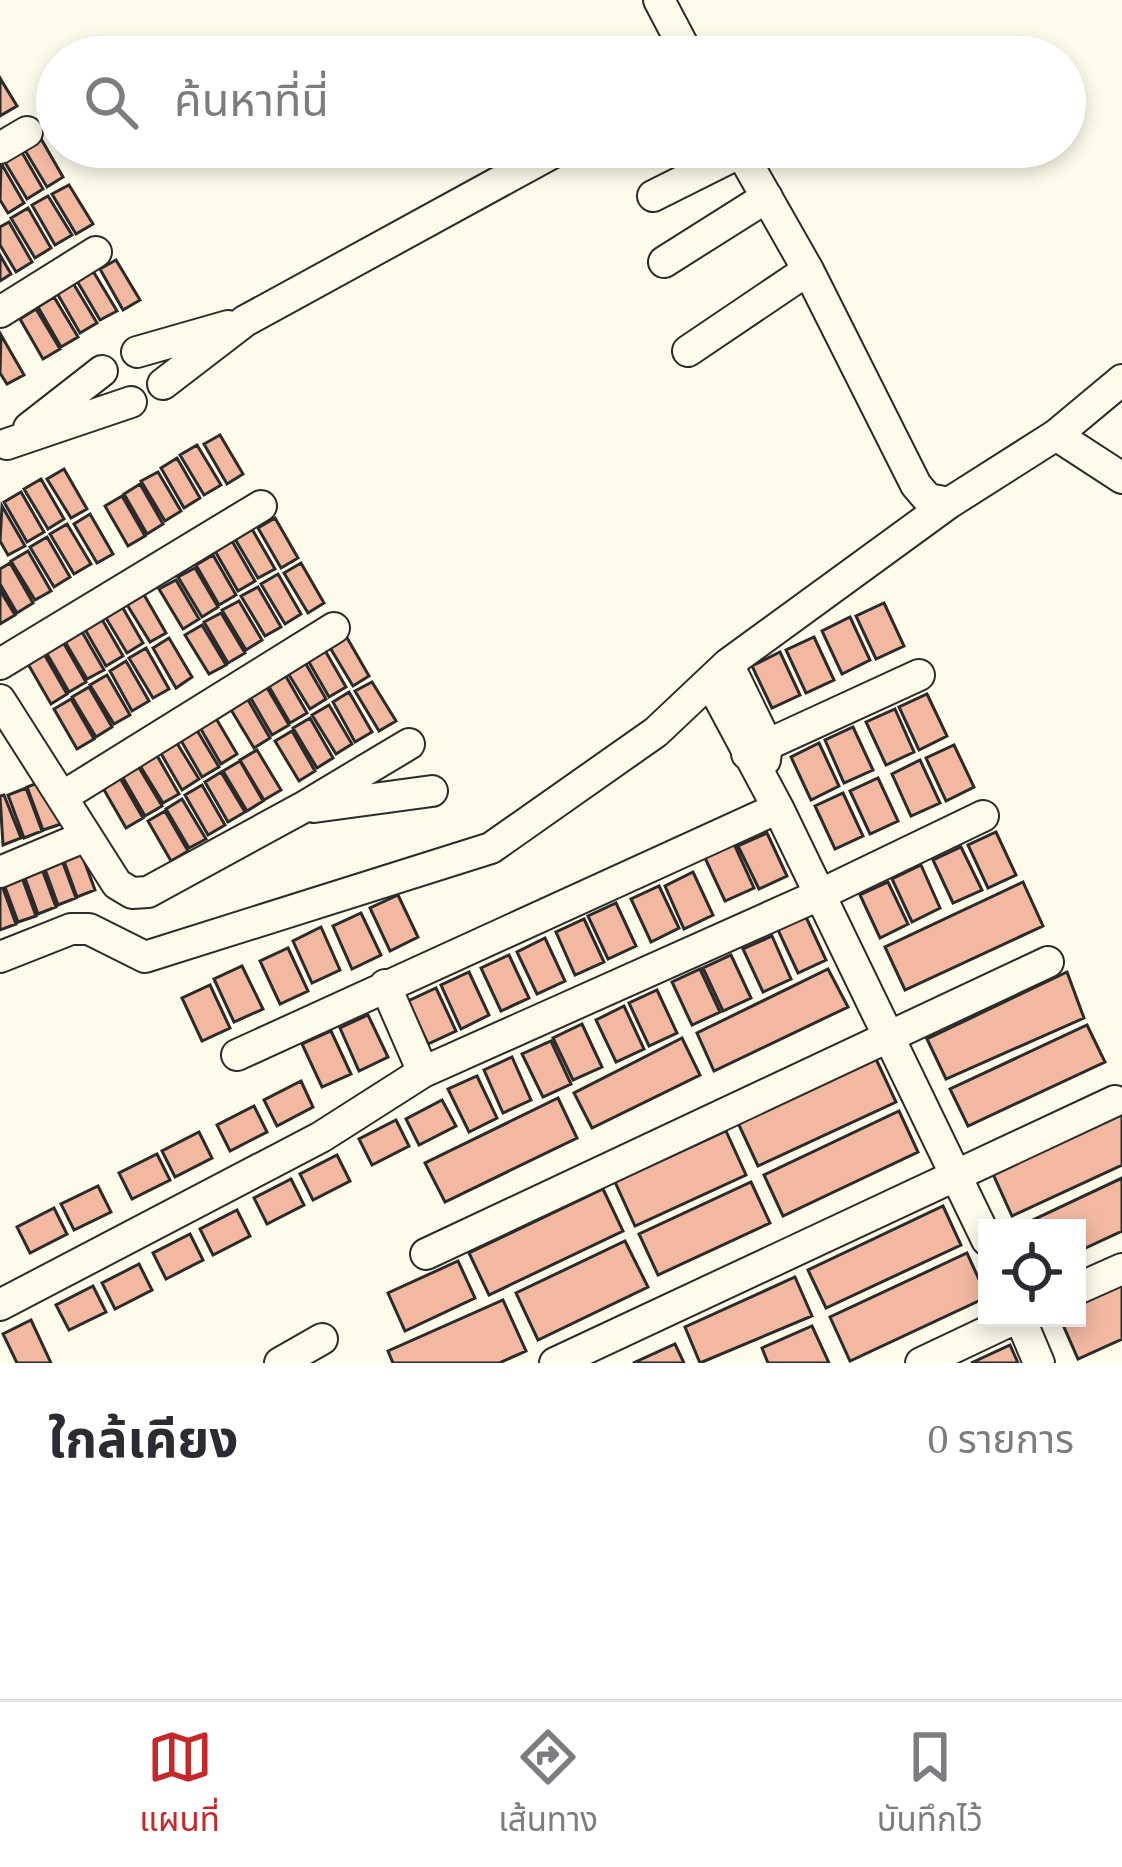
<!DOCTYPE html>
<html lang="th">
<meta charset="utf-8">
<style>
:root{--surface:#fff;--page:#f2f2f3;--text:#2b2b33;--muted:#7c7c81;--line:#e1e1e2;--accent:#c62828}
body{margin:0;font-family:"PT Serif","Noto Sans Thai",serif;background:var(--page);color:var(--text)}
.controls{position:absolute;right:36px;bottom:36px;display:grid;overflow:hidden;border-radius:0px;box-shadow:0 6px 18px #0003}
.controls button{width:108px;height:108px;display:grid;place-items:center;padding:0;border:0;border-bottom:3px solid var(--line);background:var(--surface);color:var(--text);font:60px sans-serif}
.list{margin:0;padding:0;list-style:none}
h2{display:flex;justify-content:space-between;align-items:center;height:156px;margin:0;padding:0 48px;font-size:51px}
h2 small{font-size:39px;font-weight:400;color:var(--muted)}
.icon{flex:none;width:66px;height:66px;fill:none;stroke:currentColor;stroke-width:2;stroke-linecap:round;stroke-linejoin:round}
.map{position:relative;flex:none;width:1122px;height:1363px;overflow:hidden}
.search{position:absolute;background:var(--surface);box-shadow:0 6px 18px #0003;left:36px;right:36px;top:36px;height:132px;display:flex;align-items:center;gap:30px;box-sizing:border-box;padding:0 42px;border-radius:66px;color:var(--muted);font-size:45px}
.sheet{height:336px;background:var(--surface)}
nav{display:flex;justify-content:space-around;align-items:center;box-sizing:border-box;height:168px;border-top:3px solid var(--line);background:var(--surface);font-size:33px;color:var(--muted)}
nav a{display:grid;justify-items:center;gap:6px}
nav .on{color:var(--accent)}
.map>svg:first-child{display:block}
</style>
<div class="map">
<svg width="1122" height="1363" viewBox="0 0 1122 1363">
<rect width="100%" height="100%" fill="#fdfbea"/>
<path fill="#f2b8a0" stroke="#2b2b2b" stroke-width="3" d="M0,78L17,106L0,116Z
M40,137L63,177L47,187L23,147Z
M20,149L43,189L27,199L3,159Z
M1,163L24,203L8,213L0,200Z
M69,185L93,224L76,234L52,194Z
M48,196L72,235L55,245L32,205Z
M28,208L51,248L35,258L11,218Z
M9,222L32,262L16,272L0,245V227Z
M0,255L11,274L0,281Z
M116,260L140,300L123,310L100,269Z
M93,271L117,311L100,320L77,281Z
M73,283L97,323L80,333L57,293Z
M54,297L78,337L61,347L38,307Z
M36,309L60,349L43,359L20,319Z
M1,335L24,375L7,384L0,373Z
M220,435L243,474L227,484L204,444Z
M197,445L221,485L204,495L180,455Z
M177,458L200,498L184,508L161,468Z
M64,469L87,509L71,518L47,479Z
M158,472L181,511L165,521L141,481Z
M41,479L64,519L48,529L24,489Z
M140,484L163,524L147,534L124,494Z
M21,492L44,532L27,542L4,502Z
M122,496L145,536L128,546L105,506Z
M2,506L25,546L8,555L0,541Z
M90,514L113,554L97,563L74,524Z
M275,518L298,558L281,568L258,528Z
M67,524L91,564L74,574L50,534Z
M252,529L275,569L258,578L235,539Z
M47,537L70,577L54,587L30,547Z
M232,541L255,581L238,591L215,551Z
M28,551L51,591L35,600L11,561Z
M213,555L236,595L219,605L196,565Z
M10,563L33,603L17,613L0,584V569Z
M301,563L324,603L308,613L284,573Z
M195,568L218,607L202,617L178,577Z
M278,574L301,614L285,624L261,584Z
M176,580L199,619L183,629L159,589Z
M258,587L281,627L265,636L241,596Z
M0,590L15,615L0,624Z
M143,593L166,633L150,642L126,603Z
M239,601L262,640L246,650L222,610Z
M120,603L143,643L127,653L103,613Z
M884,603L904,646L876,659L856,616Z
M221,613L245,653L228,663L204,622Z
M100,616L123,656L106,666L83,626Z
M850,617L870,660L842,674L822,631Z
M202,625L226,665L209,674L185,635Z
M81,630L104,670L87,679L64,640Z
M346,636L369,676L353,686L329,646Z
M814,637L834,680L806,693L786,650Z
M169,638L192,677L176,688L153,648Z
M63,642L86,682L69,692L46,652Z
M323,647L346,687L329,697L306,657Z
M146,648L169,689L153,698L129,658Z
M780,652L800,695L772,708L752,666Z
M44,654L67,694L51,704L28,664Z
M303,659L326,699L310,709L286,670Z
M126,661L149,701L132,711L110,671Z
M284,673L307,713L290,723L267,683Z
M107,675L130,715L114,724L90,685Z
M372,682L396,721L379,731L355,691Z
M266,686L289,725L272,735L249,695Z
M89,687L112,727L96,737L72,697Z
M349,692L372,732L355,742L333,702Z
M927,694L947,736L919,750L899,707Z
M247,698L270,738L254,748L230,708Z
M71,699L94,739L77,749L54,709Z
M329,705L352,744L336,754L312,715Z
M895,709L914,752L886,765L866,722Z
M214,715L237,754L221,764L198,724Z
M310,718L333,758L317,768L293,728Z
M195,727L219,767L202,777L179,737Z
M853,727L873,770L844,783L825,740Z
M292,731L315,771L299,781L275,741Z
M175,740L199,779L182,790L159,750Z
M819,743L839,786L811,800L791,757Z
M954,745L974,787L946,801L926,758Z
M257,750L281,790L264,800L240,760Z
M156,754L179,794L163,803L139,764Z
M920,760L940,803L911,816L892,774Z
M240,761L263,801L247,811L223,771Z
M138,766L162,806L145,816L122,776Z
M221,772L245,812L228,822L205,782Z
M120,778L143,818L126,828L103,788Z
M878,778L898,821L870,834L850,791Z
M45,780L61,824L43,830L27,787Z
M202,785L225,825L208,835L185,795Z
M26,788L42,831L24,838L8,795Z
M843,793L863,836L835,849L815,806Z
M4,795L21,838L3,845L0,796Z
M182,799L206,839L189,848L166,809Z
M165,811L188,851L171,861L148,821Z
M996,832L1016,875L988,888L968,845Z
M767,833L787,876L759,889L738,846Z
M734,844L754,888L725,901L705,858Z
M79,847L95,890L77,897L61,853Z
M961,847L982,890L953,903L933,860Z
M60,855L76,898L58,905L42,861Z
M40,864L56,907L38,914L22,870Z
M921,865L940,908L912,922L892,879Z
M20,872L36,916L18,922L2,879Z
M693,872L713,915L684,929L665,886Z
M0,880L16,924L0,930Z
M888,882L908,924L880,938L860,895Z
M1023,882L1043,926L905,990L885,947Z
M659,886L679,928L651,942L631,899Z
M398,895L418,937L390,951L370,908Z
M616,903L636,946L608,959L588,916Z
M361,913L381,955L352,969L333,926Z
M806,917L826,960L798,973L778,930Z
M584,919L604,962L575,975L556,932Z
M321,927L340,970L312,983L293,941Z
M772,936L791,979L763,992L743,949Z
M545,938L565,981L537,994L517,952Z
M288,948L308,991L280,1004L260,961Z
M509,955L529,998L501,1011L481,968Z
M731,955L751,998L723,1011L703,968Z
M242,966L263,1009L234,1022L214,979Z
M700,969L720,1012L692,1025L672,982Z
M828,969L848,1007L714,1071L697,1033Z
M469,972L489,1015L461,1029L441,985Z
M1067,972L1084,1018L946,1079L927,1039Z
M210,985L230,1028L202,1041L182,998Z
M436,988L456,1031L428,1044L408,1001Z
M657,990L677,1033L649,1046L629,1003Z
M624,1006L644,1049L616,1062L596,1020Z
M368,1015L388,1057L359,1071L340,1028Z
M582,1024L602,1067L573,1080L553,1038Z
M1087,1025L1105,1062L968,1126L950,1089Z
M331,1031L351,1074L322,1087L302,1044Z
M682,1038L700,1075L592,1128L574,1093Z
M551,1041L571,1084L543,1097L522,1054Z
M512,1057L531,1100L503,1113L484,1070Z
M876,1059L896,1102L758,1166L738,1123Z
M477,1076L497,1118L469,1132L448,1089Z
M301,1081L313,1107L277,1126L264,1100Z
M558,1098L577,1138L445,1202L425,1163Z
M442,1100L456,1126L419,1145L406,1119Z
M254,1106L267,1132L230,1151L217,1125Z
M899,1111L918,1152L783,1216L764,1175Z
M1122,1114V1165L1012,1216L993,1174Z
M396,1120L409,1146L372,1165L359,1139Z
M726,1131L746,1175L635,1226L615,1182Z
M199,1132L212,1158L175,1177L162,1151Z
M157,1154L170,1180L132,1199L119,1173Z
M337,1155L350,1181L313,1200L300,1174Z
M1122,1178V1231L1077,1252V1228H1016Z
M291,1179L304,1205L267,1224L254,1198Z
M751,1182L770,1223L658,1275L639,1234Z
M98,1186L111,1212L74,1230L61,1204Z
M603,1189L623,1231L489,1295L469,1253Z
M943,1206L961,1245L826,1308L808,1270Z
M54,1208L67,1234L30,1253L17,1227Z
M237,1210L250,1236L213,1255L200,1229Z
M190,1234L203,1260L166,1279L153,1253Z
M625,1241L648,1287L538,1340L516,1293Z
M967,1253L987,1297L850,1361L830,1317Z
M458,1261L475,1298L405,1331L388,1293Z
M139,1264L152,1290L115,1309L102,1283Z
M795,1277L812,1316L700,1363L685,1327Z
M1122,1285V1339L1078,1359L1060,1318H1077V1305Z
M93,1286L106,1312L69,1330L56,1305Z
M503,1300L526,1351L499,1363H393L388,1351Z
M31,1320L51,1363H17L3,1334Z
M812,1326L829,1363H768L762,1348Z
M675,1344L684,1363H633Z
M1010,1345L1018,1363H971Z"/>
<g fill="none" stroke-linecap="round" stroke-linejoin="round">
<g stroke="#2b2b2b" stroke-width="34">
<path id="minor" d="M659,0L689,57
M738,147L808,270L916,485L928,499L949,503L1056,435L1122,380
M0,148L27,132
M653,196L741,152
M664,262L767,197
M0,312L96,252
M688,351L808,270
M137,352L228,326
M163,384L245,321L563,147
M29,428L102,371
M1056,435L1122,478
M7,444L131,402
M0,664L261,506
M728,664L767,744L765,760
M711,683L778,808L987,1240
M0,700L117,884L132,893L148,892L302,808L409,744
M747,754L919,675
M62,797L334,628
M314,807L432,791
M0,872L86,836
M0,957L71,929H89L145,957L491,848L656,732L728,664L949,503
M385,985L423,1072
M237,1055L778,808
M426,1254L1048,962
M1077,1289L1122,1269
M0,1305L321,1137L423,1072L819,895L983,816
M1020,1318L1039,1363
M280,1363L322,1339
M555,1363L1115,1101
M921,1363L1016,1318"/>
</g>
<use href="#minor" stroke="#fdfbea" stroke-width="30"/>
</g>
</svg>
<div class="controls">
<button><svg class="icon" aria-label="locate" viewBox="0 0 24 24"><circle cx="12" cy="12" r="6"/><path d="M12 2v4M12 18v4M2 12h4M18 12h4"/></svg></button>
</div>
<div class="search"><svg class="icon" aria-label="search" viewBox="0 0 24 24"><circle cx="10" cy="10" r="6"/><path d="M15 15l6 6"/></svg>ค้นหาที่นี่</div>
</div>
<section class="sheet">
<h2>ใกล้เคียง<small>0 รายการ</small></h2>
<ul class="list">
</ul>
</section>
<nav>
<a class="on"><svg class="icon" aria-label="map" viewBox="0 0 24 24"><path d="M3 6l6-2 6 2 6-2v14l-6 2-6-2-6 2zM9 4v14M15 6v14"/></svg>แผนที่</a>
<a><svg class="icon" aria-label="directions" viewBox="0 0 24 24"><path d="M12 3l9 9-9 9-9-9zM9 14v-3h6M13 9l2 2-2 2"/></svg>เส้นทาง</a>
<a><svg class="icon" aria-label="saved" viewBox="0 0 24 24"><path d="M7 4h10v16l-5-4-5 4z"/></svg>บันทึกไว้</a>
</nav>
